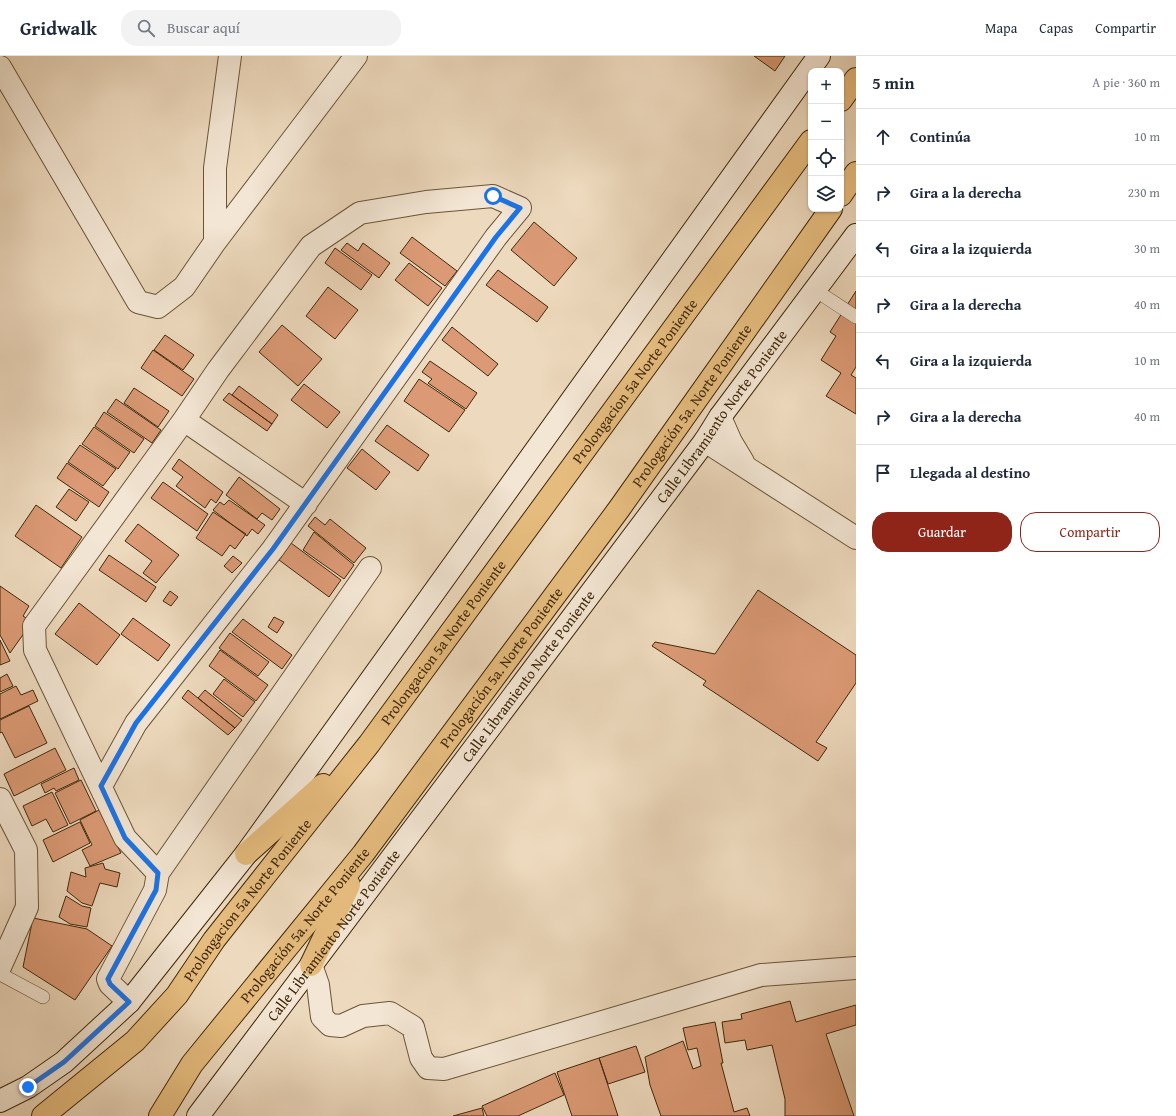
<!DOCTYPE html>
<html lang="es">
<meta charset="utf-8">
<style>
:root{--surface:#fff;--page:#f2f2f3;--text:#1f2937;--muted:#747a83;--line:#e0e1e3;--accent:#8f2418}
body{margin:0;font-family:"Gentium Book Plus",serif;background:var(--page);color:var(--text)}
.controls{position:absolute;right:12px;top:12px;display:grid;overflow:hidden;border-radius:8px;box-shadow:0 1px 3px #0004}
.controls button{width:36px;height:36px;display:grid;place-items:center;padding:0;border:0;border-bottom:1px solid var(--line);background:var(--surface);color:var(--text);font:20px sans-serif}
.stop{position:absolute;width:12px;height:12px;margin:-9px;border:3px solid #1a73e8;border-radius:50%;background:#fff}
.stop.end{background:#1a73e8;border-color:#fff;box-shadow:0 1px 4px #0008}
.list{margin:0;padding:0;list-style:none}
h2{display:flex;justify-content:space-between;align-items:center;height:52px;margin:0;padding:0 16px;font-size:17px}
h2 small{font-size:13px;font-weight:400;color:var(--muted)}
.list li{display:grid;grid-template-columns:26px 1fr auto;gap:12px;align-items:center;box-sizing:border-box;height:56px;padding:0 16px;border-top:1px solid var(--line)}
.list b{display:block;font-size:15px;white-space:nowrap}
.list em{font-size:13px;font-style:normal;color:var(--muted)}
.actions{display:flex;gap:8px;padding:12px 16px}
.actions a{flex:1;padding:9px 0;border:1px solid var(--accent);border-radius:16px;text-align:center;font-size:14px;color:var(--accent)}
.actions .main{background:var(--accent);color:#fff}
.icon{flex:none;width:22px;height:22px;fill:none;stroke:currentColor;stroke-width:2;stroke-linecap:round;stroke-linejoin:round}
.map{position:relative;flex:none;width:856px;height:1060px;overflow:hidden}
header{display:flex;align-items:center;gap:24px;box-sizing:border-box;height:56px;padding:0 20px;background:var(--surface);border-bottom:1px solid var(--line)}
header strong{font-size:19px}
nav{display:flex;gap:22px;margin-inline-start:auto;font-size:14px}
.search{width:280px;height:36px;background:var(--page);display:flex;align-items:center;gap:10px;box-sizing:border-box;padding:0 14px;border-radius:16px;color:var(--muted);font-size:15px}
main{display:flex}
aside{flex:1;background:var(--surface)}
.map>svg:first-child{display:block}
</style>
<header>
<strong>Gridwalk</strong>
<div class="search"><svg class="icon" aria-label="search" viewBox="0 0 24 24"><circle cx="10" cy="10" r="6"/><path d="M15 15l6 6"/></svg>Buscar aquí</div>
<nav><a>Mapa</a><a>Capas</a><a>Compartir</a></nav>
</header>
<main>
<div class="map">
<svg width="856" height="1060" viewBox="0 0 856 1060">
<rect width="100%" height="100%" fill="#edd9bd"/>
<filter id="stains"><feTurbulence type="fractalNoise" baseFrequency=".005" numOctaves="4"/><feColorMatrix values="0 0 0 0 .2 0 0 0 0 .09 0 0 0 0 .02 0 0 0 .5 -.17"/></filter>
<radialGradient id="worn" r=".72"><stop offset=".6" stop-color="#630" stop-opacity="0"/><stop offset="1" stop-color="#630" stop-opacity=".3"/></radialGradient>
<path fill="#db9a75" stroke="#40290a" d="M754,0H785L775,15Z
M534,166L577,202L554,230L511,194Z
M412,181L457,215L445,230L400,197Z
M347,187L358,195L363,187L390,207L379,222L341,194Z
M335,192L372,219L361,234L325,207Z
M409,207L442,232L428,250L395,224Z
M498,214L548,251L537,266L486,229Z
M328,231L358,254L335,283L306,260Z
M856,235V311L851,319L856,322V358L826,340L841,317L821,304L836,280L830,276Z
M282,269L322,303L298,330L259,296Z
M452,271L498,308L488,320L442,284Z
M165,279L194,299L183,314L154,294Z
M153,294L194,323L182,340L141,312Z
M430,305L477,337L466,353L428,327L432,323L422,316Z
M419,323L465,354L449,376L404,345Z
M304,328L340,356L327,372L291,344Z
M239,330L278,359L272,368L232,339Z
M134,332L169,355L158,371L124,347Z
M229,337L272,368L267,375L223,344Z
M116,343L161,374L152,387L107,356Z
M104,356L144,383L134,397L95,370Z
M387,369L429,399L418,415L375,385Z
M94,371L130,396L118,413L82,388Z
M80,389L116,413L103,430L68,406Z
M362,393L390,416L376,434L347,412Z
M179,403L223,436L216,447L211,443L205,452L176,430L183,421L172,413Z
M67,407L109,436L99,451L57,422Z
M239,421L280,453L272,464L262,457L257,463L226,439Z
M163,426L208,458L197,475L151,442Z
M69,433L89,446L76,465L56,451Z
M229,444L265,469L258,478L252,473L247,480L213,454L220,446L224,449Z
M36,449L82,481L61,512L15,480Z
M213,456L246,478L235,493L230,489L222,500L196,482Z
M315,461L325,469L330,463L366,492L354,507L308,470Z
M138,468L179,499L156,527L143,517L152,505L125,485Z
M314,476L354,509L344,523L303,494Z
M291,487L341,524L329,541L279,504Z
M109,499L156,531L146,546L99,514Z
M233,500L242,507L232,517L224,510Z
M0,530L29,550L23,560L32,566L10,597L0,579Z
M758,534L856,599V627L816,686L827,692L818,705L703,629L706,625L652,590L655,586L715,598Z
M170,535L178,541L171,550L163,545Z
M79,547L120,579L97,609L55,578Z
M274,561L284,566L277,577L268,571Z
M133,562L170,589L158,605L121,578Z
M243,563L292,599L282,613L232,576Z
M230,577L269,606L258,620L219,592Z
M0,584L10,605L0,609Z
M220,594L268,629L256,645L209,610Z
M7,618L13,630L0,636V622Z
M224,623L255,646L243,661L213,638Z
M16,630L21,639L33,634L38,645L0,663V638Z
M188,634L235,672L228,679L182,642Z
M205,634L242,664L235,672L198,642Z
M29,650L47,687L15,702L2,676L0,677V664Z
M55,692L66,714L14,740L4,718Z
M74,712L79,724L56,735L54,732L45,737L41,728Z
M81,724L96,755L70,768L55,737Z
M52,736L68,769L53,776L46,763L32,770L23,750Z
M99,754L121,797L90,810L82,794L92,789L80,764Z
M80,766L90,787L53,806L43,784Z
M103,807L105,813L120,817L117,831L100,827L92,850L82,847L67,835L71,816L86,821L85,812Z
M66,840L82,850L91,852L87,871L70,868L59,861Z
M33,862L87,873L112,890L75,944L23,911Z
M790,945L796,966L856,949V969L826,978L854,1060H785V1043L772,989L747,994L745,984L725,987L722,966L742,963L741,958Z
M715,966L723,1007H721L734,1056L747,1052L750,1060H661L650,1029L645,1001L683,985L693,1013L701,1010L697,992L688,994L683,972Z
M636,990L645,1016L608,1028L599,1002Z
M599,1002L618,1060H572L557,1016Z
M555,1017L564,1039L518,1060H487L482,1050Z
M482,1052L484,1060H453Z"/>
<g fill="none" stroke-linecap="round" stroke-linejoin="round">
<g stroke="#6b5537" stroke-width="14">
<path id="lane" d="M815,234L856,261
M0,918L43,941"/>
</g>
<g stroke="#6b5537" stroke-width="24">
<path id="street" d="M0,11L138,246L158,251L184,231L215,186L356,0
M215,186V112L230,0
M720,361L731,386L743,406
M184,364L306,448
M705,385L856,482
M101,730L136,667L273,493L496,181L520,152L493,140L426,146L360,157L311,190L218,314L184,364L34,570L35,594L125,782L158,817L155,834L108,923L110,928L129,946
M0,743L26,794L27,851L0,911
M158,817L370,512
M311,909L318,929L322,961L330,969L341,970L363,960L390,957L413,971L421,1002L428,1012L444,1013L761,919L856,912"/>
</g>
<g stroke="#40290a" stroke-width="24">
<g id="secondary">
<path d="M0,1045L28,1031L64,1006L129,946L246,798L819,0"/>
<path id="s1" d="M198,1060L705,385L720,361L856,179"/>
</g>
</g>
<g stroke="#40290a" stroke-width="24">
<g id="primary">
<path d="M841,44L856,23"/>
<path d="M841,139L856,117"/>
<path d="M246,798L323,729"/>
<path d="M311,909L349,829"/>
<path id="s2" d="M43,1060L135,985L177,939L214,884L369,688L811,85"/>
<path id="s3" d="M160,1060L192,1008L363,798L619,453L831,153"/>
</g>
</g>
<use href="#lane" stroke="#f3e6d4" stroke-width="13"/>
<use href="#street" stroke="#f3e6d4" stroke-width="22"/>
<use href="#secondary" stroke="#f3e6d4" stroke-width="22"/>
<use href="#primary" stroke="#e6bc7e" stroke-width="22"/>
</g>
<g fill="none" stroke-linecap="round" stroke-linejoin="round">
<path stroke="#1a73e8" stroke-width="5" d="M28,1031L64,1006L129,946L110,928L108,923L156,834L158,817L125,782L101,730L136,667L273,493L496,181L520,152L493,140"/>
</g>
<g text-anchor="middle" stroke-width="3" stroke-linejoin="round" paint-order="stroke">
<g font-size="15" fill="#40290a" stroke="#f3e6d4">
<text dy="5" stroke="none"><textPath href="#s2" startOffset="947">Prolongacion 5a Norte Poniente</textPath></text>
<text dy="5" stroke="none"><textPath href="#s3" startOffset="888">Prologación 5a. Norte Poniente</textPath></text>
<text dy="5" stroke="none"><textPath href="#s1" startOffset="874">Calle Libramiento Norte Poniente</textPath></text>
<text dy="5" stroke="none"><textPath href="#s2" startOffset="623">Prolongacion 5a Norte Poniente</textPath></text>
<text dy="5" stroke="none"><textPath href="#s3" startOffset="564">Prologación 5a. Norte Poniente</textPath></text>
<text dy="5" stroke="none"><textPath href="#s1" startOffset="550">Calle Libramiento Norte Poniente</textPath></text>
<text dy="5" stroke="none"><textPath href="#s2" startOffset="299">Prolongacion 5a Norte Poniente</textPath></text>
<text dy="5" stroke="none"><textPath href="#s3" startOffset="240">Prologación 5a. Norte Poniente</textPath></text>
<text dy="5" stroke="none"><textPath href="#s1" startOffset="226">Calle Libramiento Norte Poniente</textPath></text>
</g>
</g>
<rect width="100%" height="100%" filter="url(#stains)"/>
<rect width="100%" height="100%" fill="url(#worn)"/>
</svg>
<div class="controls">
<button>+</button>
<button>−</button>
<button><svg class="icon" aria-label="locate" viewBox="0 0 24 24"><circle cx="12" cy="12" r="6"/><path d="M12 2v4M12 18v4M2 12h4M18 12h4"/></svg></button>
<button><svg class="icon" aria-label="layers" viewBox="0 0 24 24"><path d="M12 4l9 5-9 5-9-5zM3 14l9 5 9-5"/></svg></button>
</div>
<div class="stop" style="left:493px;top:140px"></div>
<div class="stop end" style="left:28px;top:1031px"></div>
</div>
<aside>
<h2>5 min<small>A pie · 360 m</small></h2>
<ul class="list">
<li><svg class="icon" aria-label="ahead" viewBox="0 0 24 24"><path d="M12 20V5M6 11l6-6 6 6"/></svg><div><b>Continúa</b></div><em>10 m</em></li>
<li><svg class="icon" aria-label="right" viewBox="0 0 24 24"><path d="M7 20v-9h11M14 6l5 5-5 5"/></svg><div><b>Gira a la derecha</b></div><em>230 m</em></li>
<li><svg class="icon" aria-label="left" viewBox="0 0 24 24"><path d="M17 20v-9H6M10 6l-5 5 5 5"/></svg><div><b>Gira a la izquierda</b></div><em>30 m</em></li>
<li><svg class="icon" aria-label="right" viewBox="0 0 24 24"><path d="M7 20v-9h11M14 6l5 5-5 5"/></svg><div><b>Gira a la derecha</b></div><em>40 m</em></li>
<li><svg class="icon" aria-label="left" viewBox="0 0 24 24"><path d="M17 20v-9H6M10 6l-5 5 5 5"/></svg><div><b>Gira a la izquierda</b></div><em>10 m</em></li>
<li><svg class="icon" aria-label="right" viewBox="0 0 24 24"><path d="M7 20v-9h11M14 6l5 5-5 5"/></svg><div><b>Gira a la derecha</b></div><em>40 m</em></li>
<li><svg class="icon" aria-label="arrive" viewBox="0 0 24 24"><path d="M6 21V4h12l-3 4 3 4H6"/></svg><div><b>Llegada al destino</b></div></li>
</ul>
<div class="actions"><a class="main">Guardar</a><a>Compartir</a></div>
</aside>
</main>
